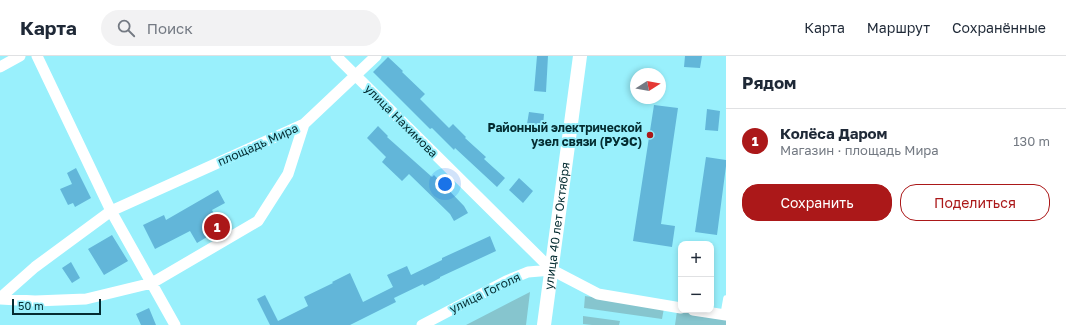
<!DOCTYPE html>
<html lang="ru">
<meta charset="utf-8">
<style>
:root{--surface:#fff;--page:#f2f2f3;--text:#1f2937;--muted:#747a83;--line:#e0e1e3;--accent:#ab1819}
body{margin:0;font-family:"Golos Text",sans-serif;background:var(--page);color:var(--text)}
.controls{position:absolute;right:12px;bottom:12px;display:grid;overflow:hidden;border-radius:8px;box-shadow:0 2px 6px #0003}
.controls button{width:36px;height:36px;display:grid;place-items:center;padding:0;border:0;border-bottom:1px solid var(--line);background:var(--surface);color:var(--text);font:20px sans-serif}
.compass{position:absolute;left:630px;top:12px;width:36px;height:36px;border-radius:50%;background:var(--surface);box-shadow:0 2px 6px #0003;rotate:79deg}
.scale{position:absolute;left:12px;bottom:10px;width:89px;box-sizing:border-box;padding-left:4px;border:2px solid #042c31;border-top:0;font-size:11px;line-height:14px;white-space:nowrap;color:#042c31;-webkit-text-stroke:3px #99f0fc;paint-order:stroke}
.you{position:absolute;left:445px;top:128px;width:14px;height:14px;margin:-10px;border:3px solid #fff;border-radius:50%;background:#1a73e8;box-shadow:0 0 0 6px #1a73e833}
.badge{display:grid;place-items:center;width:26px;height:26px;border-radius:50%;background:var(--accent);color:#fff;font-size:13px;font-weight:700}
.pin{position:absolute;translate:-50% -50%;border:2px solid #fff;box-shadow:0 1px 4px #0006}
.list{margin:0;padding:0;list-style:none}
h2{display:flex;justify-content:space-between;align-items:center;height:52px;margin:0;padding:0 16px;font-size:17px}
h2 small{font-size:13px;font-weight:400;color:var(--muted)}
.list li{display:grid;grid-template-columns:26px 1fr auto;gap:12px;align-items:center;box-sizing:border-box;height:64px;padding:0 16px;border-top:1px solid var(--line)}
.list b{display:block;font-size:15px;white-space:nowrap}
.list p{margin:0;font-size:13px;white-space:nowrap;color:var(--muted)}
.list em{font-size:13px;font-style:normal;color:var(--muted)}
.actions{display:flex;gap:8px;padding:12px 16px}
.actions a{flex:1;padding:9px 0;border:1px solid var(--accent);border-radius:16px;text-align:center;font-size:14px;color:var(--accent)}
.actions .main{background:var(--accent);color:#fff}
.icon{flex:none;width:22px;height:22px;fill:none;stroke:currentColor;stroke-width:2;stroke-linecap:round;stroke-linejoin:round}
.map{position:relative;flex:none;width:726px;height:269px;overflow:hidden}
header{display:flex;align-items:center;gap:24px;box-sizing:border-box;height:56px;padding:0 20px;background:var(--surface);border-bottom:1px solid var(--line)}
header strong{font-size:19px}
nav{display:flex;gap:22px;margin-inline-start:auto;font-size:14px}
.search{width:280px;height:36px;background:var(--page);display:flex;align-items:center;gap:10px;box-sizing:border-box;padding:0 14px;border-radius:22px;color:var(--muted);font-size:15px}
main{display:flex}
aside{flex:1;background:var(--surface)}
.map>svg:first-child{display:block}
</style>
<header>
<strong>Карта</strong>
<div class="search"><svg class="icon" aria-label="search" viewBox="0 0 24 24"><circle cx="10" cy="10" r="6"/><path d="M15 15l6 6"/></svg>Поиск</div>
<nav><a>Карта</a><a>Маршрут</a><a>Сохранённые</a></nav>
</header>
<main>
<div class="map">
<svg width="726" height="269" viewBox="0 0 726 269">
<rect width="100%" height="100%" fill="#99f0fc"/>
<path fill="#86c5ce" d="M530,236L526,269H466Z
M585,240L664,252L662,263L584,252Z
M677,255L726,263V269H675Z
M583,260L620,265L619,269H592L583,268Z"/>
<path fill="#62b6d9" d="M537,0H548L546,36L534,35Z
M685,0H702L700,12L684,11Z
M388,1L403,15L402,16L425,38L420,43L449,72L453,68L466,81L465,82L486,101L484,103L505,122L497,131L455,92L454,94L432,72L430,73L373,16Z
M654,49L678,52L661,168L675,170L672,191L633,185Z
M707,53L720,55L718,75L705,74Z
M529,56L544,58L543,70L527,68Z
M378,70L388,80L387,81L432,121L434,119L464,150L468,157L454,165L450,158L409,118L402,125L382,106L386,101L367,82Z
M706,101L726,104V110L717,179L695,176Z
M76,112L91,142L75,151L73,147L68,149L60,133L72,128L67,117Z
M519,122L533,135L523,147L509,134Z
M218,134L225,147L212,154L222,172L197,187L190,175L155,193L143,169L164,159L166,164Z
M112,179L128,205L104,219L88,193Z
M490,180L496,195L440,221V222L424,230L423,228L394,242L396,246L350,269H270L257,243L265,239L278,265L308,250L304,241L333,227L332,226L350,217L363,246L393,231L387,219L407,210L411,219L442,204V202Z
M71,206L80,222L72,227L62,212Z
M149,252L156,269H141L136,258Z"/>
<g fill="none" stroke-linecap="round" stroke-linejoin="round">
<path stroke="#fff" stroke-width="5.5" d="M723,259L726,242"/>
<path stroke="#fff" stroke-width="11" d="M37,0L111,155L175,269
M336,0L552,214L598,238L681,252
M0,11L20,0
M0,242L35,211L111,155L304,68L376,0
M0,243L35,245L86,243L152,227L258,165L288,118L304,68
M693,254L726,259
M422,269L506,225L528,216L552,214"/>
<path stroke="#fff" stroke-width="14" id="s1" d="M544,269L580,0"/>
</g>
<circle fill="#ab1819" stroke="#99f0fc" stroke-width="1.5" cx="650" cy="79" r="4"/>
<g text-anchor="middle" stroke-width="4" stroke-linejoin="round" paint-order="stroke">
<g font-size="12" fill="#042c31" stroke="#99f0fc">
<text transform="translate(401 65) rotate(45)" y="4">улица Нахимова</text>
<text transform="translate(258 89) rotate(-24)" y="4">площадь Мира</text>
<text dy="4" stroke="none"><textPath href="#s1" startOffset="100">улица 40 лет Октября</textPath></text>
<text transform="translate(485 237) rotate(-26)" y="4">улица Гоголя</text>
</g>
<g font-size="12" font-weight="bold" fill="#042c31" stroke="#99f0fc" text-anchor="end">
<text x="642" y="76">Районный электрической<tspan x="642" dy="14">узел связи (РУЭС)</tspan></text>
</g>
</g>
</svg>
<div class="controls">
<button>+</button>
<button>−</button>
</div>
<svg class="compass" viewBox="-18 -18 36 36"><path d="M0-13l5 13h-10z" fill="#e53935"/><path d="M0 13l5-13h-10z" fill="#747a83"/></svg>
<div class="scale">50 m</div>
<div class="you"></div>
<div class="pin badge" style="left:217px;top:171px">1</div>
</div>
<aside>
<h2>Рядом<small></small></h2>
<ul class="list">
<li><span class="badge">1</span><div><b>Колёса Даром</b><p>Магазин · площадь Мира</p></div><em>130 m</em></li>
</ul>
<div class="actions"><a class="main">Сохранить</a><a>Поделиться</a></div>
</aside>
</main>
